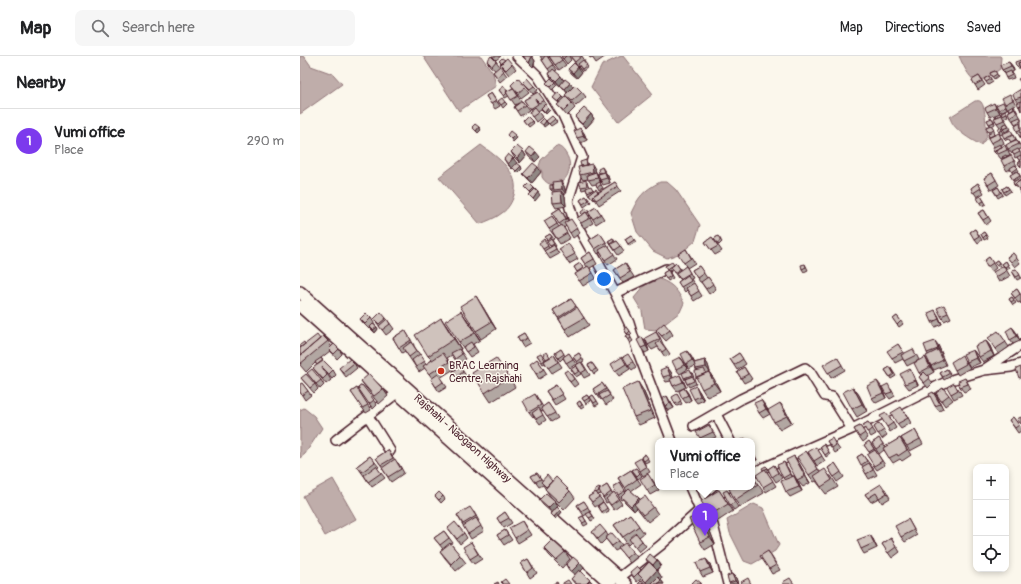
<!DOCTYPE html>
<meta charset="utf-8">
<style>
:root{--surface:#fff;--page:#f6f6f6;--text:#202124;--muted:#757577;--line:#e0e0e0;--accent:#7c3aed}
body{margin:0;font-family:Pangolin,sans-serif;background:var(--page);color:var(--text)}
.controls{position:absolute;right:12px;bottom:12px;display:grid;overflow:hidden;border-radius:8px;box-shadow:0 2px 6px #0003}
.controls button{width:36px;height:36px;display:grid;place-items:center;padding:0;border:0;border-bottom:1px solid var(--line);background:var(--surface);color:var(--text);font:20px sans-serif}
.you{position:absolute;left:304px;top:223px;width:14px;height:14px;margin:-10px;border:3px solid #fff;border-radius:50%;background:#1a73e8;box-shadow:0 0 0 6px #1a73e833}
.badge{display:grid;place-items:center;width:26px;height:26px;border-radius:50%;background:var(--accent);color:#fff;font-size:13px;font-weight:700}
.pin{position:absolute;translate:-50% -33px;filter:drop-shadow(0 1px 2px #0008)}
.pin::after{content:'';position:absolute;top:21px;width:14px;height:12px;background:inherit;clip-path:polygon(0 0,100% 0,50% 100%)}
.popup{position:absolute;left:355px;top:382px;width:100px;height:52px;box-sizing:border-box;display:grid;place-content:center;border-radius:8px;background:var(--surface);filter:drop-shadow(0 1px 3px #0005);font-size:13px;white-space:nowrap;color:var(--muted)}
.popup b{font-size:15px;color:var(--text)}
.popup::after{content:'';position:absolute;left:50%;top:100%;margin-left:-8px;border:8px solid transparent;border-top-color:var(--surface)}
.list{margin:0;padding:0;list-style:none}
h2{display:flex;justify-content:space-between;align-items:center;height:52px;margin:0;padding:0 16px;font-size:17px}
h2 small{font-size:13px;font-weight:400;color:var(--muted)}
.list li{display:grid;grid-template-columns:26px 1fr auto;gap:12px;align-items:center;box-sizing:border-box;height:64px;padding:0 16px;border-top:1px solid var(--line)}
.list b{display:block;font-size:15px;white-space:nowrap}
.list p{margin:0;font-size:13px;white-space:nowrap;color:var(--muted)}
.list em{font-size:13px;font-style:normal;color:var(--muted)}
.icon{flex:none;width:22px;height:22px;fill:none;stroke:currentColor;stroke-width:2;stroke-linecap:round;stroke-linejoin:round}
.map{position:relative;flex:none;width:721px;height:528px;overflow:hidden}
header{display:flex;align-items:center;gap:24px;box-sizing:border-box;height:56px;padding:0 20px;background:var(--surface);border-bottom:1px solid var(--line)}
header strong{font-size:19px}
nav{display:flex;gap:22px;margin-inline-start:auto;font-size:14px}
.search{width:280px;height:36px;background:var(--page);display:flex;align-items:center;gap:10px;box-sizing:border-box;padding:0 14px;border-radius:8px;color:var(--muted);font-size:15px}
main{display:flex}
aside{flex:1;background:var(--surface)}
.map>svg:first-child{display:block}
</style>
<header>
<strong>Map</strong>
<div class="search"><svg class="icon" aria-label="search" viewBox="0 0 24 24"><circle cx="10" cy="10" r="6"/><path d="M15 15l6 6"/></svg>Search here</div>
<nav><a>Map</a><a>Directions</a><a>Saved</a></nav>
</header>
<main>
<aside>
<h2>Nearby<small></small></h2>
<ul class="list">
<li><span class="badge">1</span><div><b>Vumi office</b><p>Place</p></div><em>290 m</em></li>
</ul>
</aside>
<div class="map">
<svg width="721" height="528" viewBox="0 0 721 528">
<rect width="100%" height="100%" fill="#fbf7ec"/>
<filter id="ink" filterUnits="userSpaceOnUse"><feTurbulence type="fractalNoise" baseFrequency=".025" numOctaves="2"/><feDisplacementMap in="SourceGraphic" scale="8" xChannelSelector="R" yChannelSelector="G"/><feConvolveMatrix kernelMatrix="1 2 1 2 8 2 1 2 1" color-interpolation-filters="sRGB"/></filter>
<g filter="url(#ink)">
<path fill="#bfadaa" stroke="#907477" d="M0,0H4L11,10L33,18L42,28L0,58Z
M123,0H181L193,17L196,30L159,55Z
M321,0H323L353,38L318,66L291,31L302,9Z
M659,0H700L701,1L700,13L690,20L676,26C668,20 663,9 659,0Z
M675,45C677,45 679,44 681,46C686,51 686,74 687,81L681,89C671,84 652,73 650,61Z
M181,89C197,101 221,117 214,139C212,146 208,153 202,157C196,162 187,165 180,168L139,121Z
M256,90C261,91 263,93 266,98C279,118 254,141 242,121V116L239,110L241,104Z
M360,126H367L376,134L400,169L395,185L381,197L367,202L353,195L337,176L331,157C339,140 343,135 360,126Z
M360,223C374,229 377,234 384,247L380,256L357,274L345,273L342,255L334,242L345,229Z
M4,352L14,360L22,372L5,398L0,402V354Z
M33,423L56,463L25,480L3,440Z
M454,448L463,452L479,489L475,495L452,508L444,505L430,477L427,464Z"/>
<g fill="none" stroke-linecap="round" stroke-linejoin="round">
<g stroke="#4a1f2b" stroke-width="12">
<path id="minor" d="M217,0L238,20L263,59L282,101L268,145L273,162L315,237L329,267L338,296L372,385
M315,237L366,213
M685,313L721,289
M416,358L430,385
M68,360L90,395
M394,370L441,343L505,312L510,316L525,340L532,341L552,373
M36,384L97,337
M452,417L552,373L648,325L684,314L711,311L721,308
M390,431L400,454L413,469L428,528
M319,522L361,489L400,454L428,431"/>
</g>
<g stroke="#4a1f2b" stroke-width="14">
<path id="major" d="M0,236L326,528
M0,250L311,528"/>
</g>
<use href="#minor" stroke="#fbf7ec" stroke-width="9"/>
<use href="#major" stroke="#fbf7ec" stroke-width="11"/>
</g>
<path fill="#b2a7a2" stroke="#4a1f2b" d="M192,0H201L196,4Z
M222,0H232L235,5L233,11Z
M240,0H259L266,9L259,14L249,1L248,2L257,14L255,15L264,24L270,27L273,31L282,36L286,41L276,50L269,44L275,52L267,60L261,53L257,49L259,47L253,42L263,41L264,42L268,43L265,39L267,37L264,33L260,29V30L252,23L257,29L252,34L248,29L246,27L252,23L249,18L250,16L242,4V3Z
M261,0H269L271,4L267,8Z
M270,0H282L285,5L284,6L288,11L283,15L279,10L278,11Z
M289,0H306L296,7L292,1L290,2Z
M205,4L212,8L216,13L209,19L200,8L201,7L199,5Z
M721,4V13L720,12H718L716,10Z
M187,5H196L207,20L200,26L193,16L195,14L190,10Z
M709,6L713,11L714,15L712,16L714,22L707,24L706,22L705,17L702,14Z
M278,11L282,16L277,22L272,18L268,13Z
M695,15L698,20L694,23L690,17Z
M679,20L685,29L678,34L672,24Z
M689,20L693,26L688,29L684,23Z
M223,26L234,30L238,34L233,38Z
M211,29L225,31L229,36L221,42Z
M213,32L221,45H222L229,54L220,60L214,51L219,47L215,49L209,40L205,42L199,34L207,35Z
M721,33V55L718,47L715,43Z
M238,36L247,49L246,50L250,54L246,58L241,53L238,55L242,61L236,66L229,56L231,55L224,44Z
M191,37L200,50L195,53L186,40Z
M713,43L716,49L714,50L721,62V83L717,75L716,69L710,61L709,55L705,48Z
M198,45L205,46L207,48L203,52Z
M694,47L701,59L707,57L708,60L704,62L711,73L705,76L702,71L701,72L704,77L700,79L699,76L700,71L697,67L695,59L690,61L687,56Z
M705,49L707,53L700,56L699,54Z
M291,58L294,63L286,72L279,66L275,61Z
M252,60L257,66L251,70L248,67Z
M223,64L232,65L234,67L229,71Z
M687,64H694L695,68L692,70L695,76L693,77L695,79L702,82L704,87L701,89L702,91L708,94L710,99L707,100L714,104L717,110H716L719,115L718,116L721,121V138V136L717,131H716L714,129V125L710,119L713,118L710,113L707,115L704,110L703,102L701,103L697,98H696L694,96V91L691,87L689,81V77L686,71L690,69Z
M280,72L284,77L287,84L281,87L277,82Z
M712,76L721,91V93L719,94L721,98V111L718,107L720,106L717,101L715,102L713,97L712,98L708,93L711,86L709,83L706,84L704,82Z
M223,95L226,100L220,107L214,101L211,96Z
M226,96L240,101L235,106L229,101Z
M213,102L216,107L222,113L218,117L213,112L212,113L207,108L204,103Z
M286,104L288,109L295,113L296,116L298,119L302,111L308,120L310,127L303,129L301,125V127H300L303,132L299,134L296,128L292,129L288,123L283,124L280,119L281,110Z
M241,116L232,127L223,118Z
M692,117L699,129L691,134L684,122Z
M287,126L289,131L293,133L294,134L298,136L315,126L321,135L299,149L295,143L294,144L290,139H289L286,133L282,134L281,131Z
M678,127L684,137L677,141L671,132Z
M264,130L266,138H263L265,140L266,150L256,152L253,147L255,136L254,135H252L250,133Z
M707,130L711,135L705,139L702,133Z
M698,131L703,139L698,142L693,134Z
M286,140L291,146L284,151L280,144Z
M681,140L686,148L682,150L680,147Z
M296,151L304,163L296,168L290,159L289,160L293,167L284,172L277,162Z
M260,152L268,165L274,168L280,177L273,182L266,170L264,172L270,182L260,188L253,178L249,173L252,160L259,171L261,170L252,157Z
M684,154L691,165L686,169L678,157Z
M675,173L682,184L678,187L670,176Z
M684,176L688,182L684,184L681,178Z
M300,177L317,203L308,209L300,196L298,198L289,184Z
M250,178L254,183L252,184L256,190L255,191L259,198L250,203L243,193L244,183L249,192L251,191L245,181Z
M331,179L336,186L329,190L325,183Z
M418,180L422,186L419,189L414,183Z
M412,181L422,195L415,199L405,186Z
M313,182L315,186L317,185L324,195L318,199L308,185Z
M271,192L278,203L269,208L266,203Z
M386,193L395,207L387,212L384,207Z
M290,196L297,208L290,212L296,222L283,230L275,218L278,217L274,211L280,207L284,213L287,211L281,202Z
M713,197L720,207L715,211L707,201Z
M689,201L696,212L691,216L684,205Z
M697,204L701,209L698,211L694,206Z
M706,205L710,212L706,214L702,208Z
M325,207L334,221L323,227L314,214Z
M376,207L381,214L386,210L393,222L391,223L402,240L394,245L387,234L385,236L378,226L381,224L379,221L378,222L372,213L369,215L373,222L368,225L363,217L368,214L365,210L374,209Z
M505,208L508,214L504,216L502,213Z
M399,210L407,222L408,221L416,233L409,238L401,226H400L392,214Z
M704,210L710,220L699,226L696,221Z
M716,213L721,221V222L717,224L712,215Z
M717,233L721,239V248L720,246L718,247L711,237Z
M712,241L716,247L713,249L709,243Z
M271,243L289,269L270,281L253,254Z
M181,248L196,273L181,283L176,275Z
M647,254L651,262L644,265L641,260Z
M638,259L642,268L635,271L632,266Z
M597,260L603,268L599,271L593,263Z
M71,262L74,267V268L78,273L75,277L70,272L69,273L64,268L60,263Z
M86,262L94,273L86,279L74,263Z
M141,262L161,293L160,294L166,303L158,308L152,299L147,302L154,313L140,322L147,331L139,336L131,323L132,322L125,312L119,316L105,295L102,297L93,282L105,274L114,289V290L126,308L132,304L128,300Z
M166,262L180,284L173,288L178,296L170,301L159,286Z
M327,271L332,278L329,279L333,285L330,287L325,280L328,279L324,273Z
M712,271L716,276L720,285L713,288L710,284Z
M356,274H370L373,279L366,285Z
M698,275L709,291L699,298L695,293Z
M356,276L360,281L363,288L370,298L365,301L358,291L352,294L348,289Z
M224,277L230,287L223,291L217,281Z
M20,283L28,285L31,290L39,293L42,298L37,303L30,295L21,302L33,314L36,319L32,323L26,316L31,324L26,328L13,312L17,309L15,307L6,316L0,309V300L1,299L5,288Z
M686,285L690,290L694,300L683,306L679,301Z
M346,286L349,295L345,297L341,292Z
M598,288L604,297L616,298L619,304L607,310L603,303L595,307L592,302Z
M638,289L642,298H641L646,309L634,314L631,310L628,299L627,297Z
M261,293L265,300L269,297L276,308L270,312L263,302L260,305L255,297Z
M673,294L676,298L680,307L670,311L667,306Z
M387,295L394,307L405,304L408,309L410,316H409L414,323L420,335L407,341L402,333L395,310L389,313L386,308Z
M279,297L284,305L282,306L290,319L284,322L276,309L278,308L273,301Z
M439,297L446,308L437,314L430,303Z
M237,299L245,304L254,299L262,311L252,317L245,307L243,308Z
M380,301L384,306L388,313L380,318L376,313Z
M537,301L545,314L531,322L528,317Z
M625,301L634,316L627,320L633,327L628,332L619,321L621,319L619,317Z
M237,303L247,318L239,323L236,318Z
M331,303L336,311L332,314L328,309Z
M665,304L670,312L658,319L655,314Z
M325,306L330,313L319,320L315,315Z
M54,307L57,312L46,321L39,312Z
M292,307L298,315L294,318L288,309Z
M276,310L281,318L276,321L271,313Z
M160,311L167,321L159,326L153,315Z
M367,311L371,316L373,322L383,324L386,331L377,335L373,330L371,325L366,326L363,321Z
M444,311L452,323L444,327L437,316Z
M590,311L596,320L591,323L585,314Z
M203,312L215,331L191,346L185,337Z
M647,313L651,320L644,324L640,317Z
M268,314L278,328L274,331L270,326Z
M392,316L396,328L389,331L384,322Z
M7,317L21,324L24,329L20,333Z
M613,318L618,329L609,333L605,328Z
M1,322L15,328L18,333L14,337Z
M665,322L668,327L671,333L664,336L660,331Z
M61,325L83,333L88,340L79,348L66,332Z
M2,327L11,339L5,344L0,336Z
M302,327L310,338H309L313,344L306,349L302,343L301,344L293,333Z
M62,329L77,349L73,353L58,332Z
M256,329L265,343L255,349L246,335Z
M581,330L586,342L576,347L572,342Z
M553,331L559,339L567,355L557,361L552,353Z
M57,332L71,354L66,357L51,336Z
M384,332L388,337L391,344L386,347L382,342Z
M643,332L653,344L645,350L636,337Z
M658,332L662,339L654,343L651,338Z
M591,333L595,340L590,343L586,338Z
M343,334L355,362L339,369L334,361Z
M399,335L404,344L397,347L394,343Z
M235,338L243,351L248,347L258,362L251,366L243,355L241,356L246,364L240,368L234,360L233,361L229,356Z
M377,338L382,348L377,350L375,348Z
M287,339L291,345L286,348L282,342Z
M293,339L299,348L295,350L290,341Z
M637,340L643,353L639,355L635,350Z
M280,345L284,351L281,353L277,347Z
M370,345L374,352L368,355L365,350Z
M480,347L485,354L492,367L480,374L474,366Z
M465,349L470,358L463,362L459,357Z
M605,356L611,367L601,373L597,368Z
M713,361L721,372V375L718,377L709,364Z
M590,362L596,372L590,376L587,371Z
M568,366L576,378L571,381L563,369Z
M579,367L587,379L582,383L574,371Z
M409,369L416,381L408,385H402L400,382Z
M560,370L568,382L563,386L554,373Z
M615,374L623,388L610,395L601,382Z
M579,382L585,391L600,382L611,399L602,405L600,403L593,407L584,394L579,398L572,387Z
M527,385L535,387L540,394L535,397Z
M569,385L585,409L577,414L574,410L570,397L564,389Z
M524,388L530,398L526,401L520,391Z
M516,391L525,405L517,410L514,405Z
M88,394L95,404L99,408L104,417L91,426L82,412H83L76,402Z
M452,394L457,404L452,406Z
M506,395L520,416L531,420L538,431L526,438L516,425L514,426L509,419Z
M345,398L349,405L345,407L341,401Z
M562,398L569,407L573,412L577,419L569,423L566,418L563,411L557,401Z
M70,400L79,411L77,412L85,422L72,431L57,410Z
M494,400L499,407L510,427L503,431L497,424Z
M341,402L350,416L343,420L340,415Z
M535,407L544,421L537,426L528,412Z
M474,409L482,422L476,426L469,415L467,416L476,430L466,436L463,431V414L466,410L468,413Z
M487,411L492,420H494L497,424L502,435L490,441L486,436L485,424L483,422Z
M336,412L342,420L338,423L332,414Z
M331,414L341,428L331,435L340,443L353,451L358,458L348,466L337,452L334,455L325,446L323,443L321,444L313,431L320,427L326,436L327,435L318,422Z
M237,417L242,424L253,425L270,435L275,442L264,454L250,440L243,429L239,431L231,420Z
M452,419L464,437L440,451L435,444Z
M352,423L359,434L350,439L347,434Z
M307,429L312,437L314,436L322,448L314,454L308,446L306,447L301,438L298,439L303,446L295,451L288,441Z
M585,433L590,442L582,447L579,442L571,446L565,438Z
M419,434L433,455L415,467L410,459Z
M427,434L438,451L434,454L430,449Z
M135,440H143L145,443L141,447Z
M239,444L258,450L257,451L262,456L256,463L251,458L252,457L243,449Z
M284,445L295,463L291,465L287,458L284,460L277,449Z
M303,446L309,455L303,458L298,450Z
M174,456L179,465L178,466L184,475L171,483L157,459Z
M205,456L212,467L204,472L197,462Z
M330,458L344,477L339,481L346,490L339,496L331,486L328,489L314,469Z
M283,460L288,468L284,470L279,462Z
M608,463L617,479L605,486L601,481Z
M222,465L231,479L218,487L215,482Z
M406,465L415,488L405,494L400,486Z
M148,472L164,477L167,482L160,488Z
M205,474L212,484L204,489L197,479Z
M144,475L153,487L151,488L166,507L156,515L145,502L140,495L143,493L134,482Z
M292,476H306L308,480L319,485L322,489L333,496L337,501L330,507L319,493L315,495L306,483L301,488Z
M591,482L600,496L592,502L582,488Z
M573,483L577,492L564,498L561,493Z
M171,486L182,503L174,508L170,503Z
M244,492L265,496L270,503L262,512L249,499Z
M468,495L480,514L472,518L469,513Z
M228,503L237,517L230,522L221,507Z
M346,503L357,504L361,509L357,514L362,522L361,524L364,528H345L341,523L337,526L333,521L330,516L341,514L348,507Z
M406,503L410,508L413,517L403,521L400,516Z
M266,509L284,512L281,515L290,524L293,528H275L271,523L275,519L269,514Z
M432,518L436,522L438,528H430L429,527Z"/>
<path fill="#918884" stroke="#4a1f2b" d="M232,0L235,5L233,11L229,7Z
M709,6L713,11L714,15L711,10Z
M278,11L282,16L277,22L273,17Z
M261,20L264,25L260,30L256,25Z
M270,27L274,32L269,38L265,33Z
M263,41L265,43L260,48L258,46Z
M248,52L250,54L246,58L245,56Z
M291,58L294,63L286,72L282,68Z
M246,65L248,68L244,71L243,69Z
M179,71L181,74L178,77L176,75Z
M280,72L284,77L287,84L284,80Z
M215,79L217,82L213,86L211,83Z
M223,95L226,100L220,107L217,102Z
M236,96L240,101L235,106L232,101Z
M213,102L217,107L212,113L208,108Z
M292,108L295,113L297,121L293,116Z
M221,110L222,113L218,117L216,115Z
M238,111L241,116L232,127L228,122Z
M296,116L300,121V124L301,127L298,122Z
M305,116L308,120L310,127L307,122Z
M261,125L264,130L266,138L262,133Z
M234,132L236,134L232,138L230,136Z
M261,135L265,140L266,150L262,146Z
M238,136L240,139L235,145L233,143Z
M176,240L181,248L196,273L191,266Z
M635,254L638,259L642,268L639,263Z
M161,255L166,262L180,284L175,277Z
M141,262L148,272L161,293L154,283Z
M77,271L78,273L75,277L73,274Z
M712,271L716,276L720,285L717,280Z
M342,281L346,286L349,295L346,290Z
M635,285L638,289L642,298L638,293Z
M686,285L690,290L694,300L691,295Z
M673,294L676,298L680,307L676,302Z
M387,295L391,300L396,309L392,304Z
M380,301L384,306L388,313L384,309Z
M625,301L634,316L630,311Z
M405,304L408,309L410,316L406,311Z
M367,311L371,316L374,324L370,319Z
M610,313L613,318L618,329L615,324Z
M409,316L414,323L420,335L414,327Z
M380,319L383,324L386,331L383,326Z
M577,325L581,330L586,342L583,337Z
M338,326L343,334L355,362L350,355Z
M396,330L399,335L404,344L400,340Z
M553,331L559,339L567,355L562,348Z
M384,332L388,337L391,344L388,339Z
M633,336L637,340L643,353L640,348Z
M367,340L370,345L374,352L370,347Z
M461,344L465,349L470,358L466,353Z
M480,347L485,354L492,367L487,360Z
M452,394L457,404L452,397Z
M494,400L499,407L510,427L505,420Z
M484,406L487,411L494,423L490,418Z
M494,420L497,424L502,435L499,431Z
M339,442L342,446L334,455L331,450Z
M255,445L258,450L252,457L248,452Z
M260,454L262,456L256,463L254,461Z
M400,458L406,465L415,488L410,481Z
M570,479L573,483L577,492L574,487Z
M406,503L410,508L413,517L410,512Z
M357,504L361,509L356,514L353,509Z
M280,507L284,512L276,520L272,515Z
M357,514L362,522L357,528H347L346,526Z
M432,518L436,522L438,528L435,525Z
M290,524L293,528H286Z
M361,524L364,528H358Z"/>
<path fill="#cfc2bc" stroke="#4a1f2b" d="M191,0L196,5L192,10L187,5Z
M223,0H232L229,7Z
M245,0H247L253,9L248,13L242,4Z
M249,0H259L262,4L255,9Z
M261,0H266L263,3Z
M270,0H282L275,6Z
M202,2L205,4L202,7L199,5Z
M207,2L212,8L206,14L200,8Z
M283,4L287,9L282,13L278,8Z
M721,4V6L718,7L719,9L716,10L715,6Z
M709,6L711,10L702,14L700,9Z
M721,6V11L720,12L718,7Z
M274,7L278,11L273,17L268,13Z
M200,10L204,15L197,21L193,16Z
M253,13L261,20L256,25L249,18Z
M695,15L697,18L692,21L690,17Z
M711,15L712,19L706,22L704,18Z
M679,20L682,25L675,29L672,24Z
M689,20L691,23L686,26L684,23Z
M218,22L225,31L218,37L211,29Z
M227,22L234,30L230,33L223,26Z
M251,22L255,26L250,31L246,27Z
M721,22V27L718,23Z
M265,23L270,27L265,33L260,29Z
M275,29L282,36L272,45L265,39Z
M204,30L207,35L206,36L207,37L204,40L199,34Z
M213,32L218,40L211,44L206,36Z
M721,33V41L715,43L713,38Z
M238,36L244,44L239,47L235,43L238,48L230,53L224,44Z
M258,36L263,41L258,46L253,42Z
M191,37L196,45L191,48L186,40Z
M710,38L713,44L705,48L702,42Z
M266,41L272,47L264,55L257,49Z
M202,42L205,46L201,49L198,45Z
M222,45L225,49L217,55L214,51Z
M721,45V49L719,50V51L717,47Z
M703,46L705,50L699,54L696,49Z
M694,47L696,52L687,56L685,52Z
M245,48L248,52L245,56L241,52Z
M713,49L714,52L709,55L708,52Z
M721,49V55L719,50Z
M235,51L239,56L232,61L229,56Z
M284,52L291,58L282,68L275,61Z
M715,52L717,57L710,61L708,56Z
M705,54L707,57L702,59L701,57Z
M700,57L701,59L696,61L695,59Z
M702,59L704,64L697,67L694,62Z
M227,60L232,65L227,69L223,64Z
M252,60L255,63L249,68L246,65Z
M720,61L721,63V65L715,68L713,64Z
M243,62L246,65L243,69L239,66Z
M692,62L694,66L689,68L687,64Z
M707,67L709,71L703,73L702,69Z
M720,67L721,73L717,75L715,70Z
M175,68L179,71L176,75L172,71Z
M691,69L694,73L688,76L686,71Z
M701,71L702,74L699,76L697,73Z
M280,72L284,80L277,82L274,75Z
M711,74L713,78L704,82L702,78Z
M210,75L215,79L211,83L207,79Z
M693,76L694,79L689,81L688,78Z
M721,76V80L720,81L718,77Z
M699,77L701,82L691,87L688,82Z
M714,79L716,84L711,86L708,82Z
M716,83L719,88L708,93L706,89Z
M700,88L702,91L695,94L696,95L694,96L692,92Z
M705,89L707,94L698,98L695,94Z
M217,90L223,95L217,102L211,96Z
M230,91L236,96L232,101L226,96Z
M718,93L720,96L714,99L712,96Z
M208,98L213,102L208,108L204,103Z
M706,99L707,101L703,102L702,101Z
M711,99L714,105L704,110L701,104Z
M721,99V104H719L717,101Z
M286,104L287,109L281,110L280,106Z
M721,105V109L720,110L718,107Z
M217,107L221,110L216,115L212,111Z
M233,107L238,111L228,122L223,118Z
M292,108L293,116L280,119L278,111Z
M715,109L718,112L712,116L710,112Z
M302,111L304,116L299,117L298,113Z
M717,115L720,120L713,124L710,119Z
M296,116L298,122L288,124L287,119Z
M305,116L307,122L300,124L298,118Z
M692,117L696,124L688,129L684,122Z
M720,122L721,124L714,129L713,126Z
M286,124L287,130L281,131L279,126Z
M721,124V131L719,133L715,128Z
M261,125L262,133L254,134L252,126Z
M300,126L301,129L297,131L296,128Z
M315,126L318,130L296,144L293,140Z
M229,127L234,132L230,136L225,131Z
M678,127L681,132L673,137L671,132Z
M250,129H253V133H250Z
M291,130L293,134L287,136L286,132Z
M707,130L709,133L704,136L702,133Z
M698,131L701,136L697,139L693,134Z
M235,133L238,136L233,143L229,139Z
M296,133L298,136L293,140L294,141L292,142L289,138Z
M261,135L262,146L253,147L252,136Z
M286,140L289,144L283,148L280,144Z
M681,140L684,145L680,147L677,142Z
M296,151L301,158L293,163L288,156Z
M260,152L266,163L259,168L252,157Z
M286,152L289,156L287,157L286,156L282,159L281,156Z
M684,154L688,161L683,164L678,157Z
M286,156L290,162L281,167L277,162Z
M252,160L257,168L249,173L244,165Z
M271,163L277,172L270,177L264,167Z
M262,169L267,177L257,183L252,175Z
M675,173L679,180L674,183L670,176Z
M684,176L686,179L683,182L681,178Z
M300,177L306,186L295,193L289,184Z
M250,178L252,181L247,184L245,181Z
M331,179L334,184L328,188L325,183Z
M418,180L421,184L417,187L414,183Z
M412,181L418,190L411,194L405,186Z
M313,182L314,185L310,188L308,185Z
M244,183L248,190L243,193L239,187Z
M251,183L254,188L250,190L247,186Z
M317,185L321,190L315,194L311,188Z
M268,187L275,198L266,203L259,193Z
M254,189L256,193L247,198L244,195Z
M308,189L314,198L305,204L299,194Z
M386,193L391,202L384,207L378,198Z
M290,196L294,203L285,208L281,202Z
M713,197L717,202L711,206L707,201Z
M689,201L693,207L687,211L684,205Z
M697,204L699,207L696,209L694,206Z
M706,205L708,209L705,211L702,208Z
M372,206L374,209L367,213L365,210Z
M280,207L283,212L277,216L274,211Z
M325,207L330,216L320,222L314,214Z
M376,207L380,213L374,217L371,211Z
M505,208L506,211L502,213L501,209Z
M288,210L293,217L279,225L275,218Z
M386,210L390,217L380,223L376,217Z
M399,210L404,217L397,222L392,214Z
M704,210L706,215L696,221L693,216Z
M716,213L720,219L716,221L712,215Z
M368,214L371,220L366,223L363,217Z
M388,219L391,225L381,231L378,226Z
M408,221L413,228L406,233L401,226Z
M394,227L399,235L391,240L386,232Z
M717,233L720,238L715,242L711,237Z
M176,240L191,266L176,275L160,250Z
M712,241L714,244L711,246L709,243Z
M271,243L276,250L258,262L253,254Z
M644,249L648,257L641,260L637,252Z
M277,251L284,262L265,273L259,263Z
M635,254L639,263L632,266L628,257Z
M161,255L175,277L159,286L145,265Z
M81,256L86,262L79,268L74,263Z
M66,257L71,262L65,268L60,263Z
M597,260L601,265L597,269L593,263Z
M141,262L154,283L128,300L115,279Z
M87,263L90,268L82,274L79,270Z
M364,267L370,274L362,280L356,274Z
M73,268L77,271L73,274L70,271Z
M327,271L330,275L327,278L324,273Z
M712,271L717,280L710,284L706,275Z
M105,274L111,284L99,292L93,282Z
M698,275L706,286L695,293L688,282Z
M356,276L360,283L348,289L345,282Z
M224,277L227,282L220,286L217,281Z
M329,278L331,282L328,284L325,280Z
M17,279L20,283L1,299L0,297V292Z
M23,280L28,285L0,308V300Z
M342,281L346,290L341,292L337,284Z
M360,285L366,293L362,296L356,288Z
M635,285L638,293L627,297L624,289Z
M686,285L691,295L679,301L675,290Z
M4,286L5,288L0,292V289Z
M111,286L117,295L109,301L103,292Z
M171,286L174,291L166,296L163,291Z
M34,288L39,293L34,298L29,293Z
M598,288L603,296L592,302L587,295Z
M159,293L162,298L155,303L151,297Z
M261,293L264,298L258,302L255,297Z
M613,293L616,299L604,305L601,299Z
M638,294L643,304L631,310L626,300Z
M673,294L676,302L667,306L663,298Z
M387,295L392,304L386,308L381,298Z
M247,296L250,301L246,303L243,298Z
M143,297L149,306L129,318L123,310Z
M241,297L245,304L242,306L237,299Z
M269,297L273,303L266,307L263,301Z
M279,297L282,302L277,306L273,301Z
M439,297L443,303L434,309L430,303Z
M120,298L125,305L116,311L112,304Z
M328,298L333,306L328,309L323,301Z
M254,299L258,306L248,312L244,305Z
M662,299L666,308L655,314L651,306Z
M322,301L326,308L315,315L311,308Z
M380,301L384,309L376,313L372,305Z
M537,301L542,309L528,317L523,309Z
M625,301L630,311L619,317L614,307Z
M21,302L23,305L17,309L15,306Z
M196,302L209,321L185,337L172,317Z
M50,303L54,307L43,316L39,312Z
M237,303L244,313L236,318L230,308Z
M23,304L33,314L29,318L22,311L27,319L23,323L13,312Z
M405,304L406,311L396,313L394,307Z
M281,306L286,314L281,317L276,309Z
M292,307L296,313L292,315L288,309Z
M276,310L279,315L275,318L271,313Z
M160,311L163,316L156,321L153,315Z
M367,311L370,319L363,321L360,314Z
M444,311L448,318L441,322L437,316Z
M590,311L594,318L590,321L585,314Z
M721,311V321L719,322L716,313Z
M12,313L21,324L16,328L7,317Z
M404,313L406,317L396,322L395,315Z
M610,313L615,324L605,328L600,318Z
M647,313L650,317L643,321L640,317Z
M268,314L274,323L270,326L264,316Z
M390,314L392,319L384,322L382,317Z
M409,316L414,327L402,333L396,321Z
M624,316L630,322L624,327L619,321Z
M6,318L15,328L10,332L1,322Z
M69,318L83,333L74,340L61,325Z
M138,318L143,326L136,331L131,323Z
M380,319L383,326L373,330L370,323Z
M393,320L394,325L387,328L385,323Z
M665,322L668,328L660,331L658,325Z
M577,325L583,337L572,342L567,330Z
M338,326L350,355L334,361L322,333Z
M2,327L8,335L2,339L0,336V328Z
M302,327L306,333L297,339L293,333Z
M654,327L658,334L651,338L647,331Z
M588,328L592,336L586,338L582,331Z
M62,329L74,344L69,348L58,332Z
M256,329L262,338L252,344L246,335Z
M396,330L400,340L394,343L389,333Z
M553,331L562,348L552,353L543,336Z
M57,332L68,349L62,352L51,336Z
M384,332L388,339L382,342L379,335Z
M643,332L649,339L641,345L636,337Z
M307,335L310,339L302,344L299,339Z
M633,336L640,348L635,350L629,338Z
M235,338L241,349L229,356L223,345Z
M377,338L381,345L375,348L372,341Z
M287,339L289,342L284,345L282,342Z
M293,339L297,345L294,347L290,341Z
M367,340L370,347L365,350L362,343Z
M461,344L466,353L459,357L454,347Z
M280,345L282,349L279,351L277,347Z
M248,347L255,357L247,361L241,352Z
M480,347L487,360L474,366L468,354Z
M601,351L608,362L597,368L591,357Z
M239,352L243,359L236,363L232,357Z
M586,357L593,367L587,371L580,360Z
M713,361L719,369L715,372L709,364Z
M721,361V368L717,363Z
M568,366L573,373L567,376L563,369Z
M579,367L584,374L578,378L574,371Z
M409,369L413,376L400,382L396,376Z
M560,370L565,377L559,381L554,373Z
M615,374L620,383L607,390L601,382Z
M445,382L446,385H440Z
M532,382L536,389L532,392L527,385Z
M579,382L583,388L576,393L572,387Z
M600,382L607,394L598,400L597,398L589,402L583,392Z
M414,383L415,385H410Z
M569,385L574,393L569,396L564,389Z
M524,388L529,396L525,399L520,391Z
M516,391L522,400L514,405L508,396Z
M88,394L93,402L81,409L76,402Z
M575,394L582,405L574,410L567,399Z
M506,395L518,413L509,419L497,401Z
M345,398L348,402L344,405L341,401Z
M562,398L567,405L561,409L557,401Z
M70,400L75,406L62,416L57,410Z
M494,400L505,420L497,424L486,404Z
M341,402L346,411L340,415L334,406Z
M95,403L101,413L88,421L82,412Z
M484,406L490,418L483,422L477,409Z
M535,407L541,416L534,421L528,412Z
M569,407L573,414L566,418L562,411Z
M474,409L478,417L472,421L468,413Z
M76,410L81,417L68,426L64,419Z
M466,410L468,412L463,414L462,412Z
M336,412L340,417L337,420L332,414Z
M465,413L473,425L463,431L456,419Z
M525,413L532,424L521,431L514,420Z
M331,414L337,423L325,432L318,422Z
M237,417L241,423L235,426L231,420Z
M348,418L355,429L347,434L340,423Z
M247,419L252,425L246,431L241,426Z
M452,419L458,429L435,444L429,433L432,431H452Z
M494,420L499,431L486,436L481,425Z
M256,421L270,435L259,446L245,433Z
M320,427L325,435L318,439L313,431Z
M581,428L587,437L579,442L576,437L568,442L565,438Z
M307,429L311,436L303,442L299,434Z
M299,432L300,433L299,434V435L296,437V436L295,437L294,435Z
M329,433L339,442L331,450L321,441Z
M419,434L428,448L410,459L401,445Z
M427,434L435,446L430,449L423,436Z
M139,436L143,440L139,444L135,440Z
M296,436L299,441L292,446L288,441Z
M314,436L319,443L311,449L306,443Z
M246,437L255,445L248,452L239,444Z
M345,440L353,451L343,459L334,448Z
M284,445L288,451L281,455L277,449Z
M303,446L307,452L302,456L298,450Z
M170,451L176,460L163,468L157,459Z
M257,451L260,454L254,461L251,458Z
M205,456L209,462L200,467L197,462Z
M290,456L293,460L289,462L286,458Z
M330,458L339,470L323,481L314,469Z
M400,458L410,481L400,486L389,463Z
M283,460L286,465L283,467L279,462Z
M176,462L181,470L168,478L163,470Z
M608,463L614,474L601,481L595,470Z
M222,465L227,474L215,482L209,472Z
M155,466L164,477L157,483L148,472Z
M300,469L306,476L298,483L292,476Z
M205,474L208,479L200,484L197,479Z
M144,475L149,482L140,489L134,482Z
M312,477L319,485L312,490L305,482Z
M336,477L342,485L335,491L329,483Z
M570,479L574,487L561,493L557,484Z
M591,482L596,491L588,497L582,488Z
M252,484L265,496L256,504L244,492Z
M171,486L178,498L170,503L163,491Z
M150,487L160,499L151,508L140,495Z
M325,487L333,496L326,502L318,492Z
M468,495L476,509L469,513L460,500Z
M350,498L357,504L353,509L346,503Z
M273,501L280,507L272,515L266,509Z
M228,503L233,512L227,517L221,507Z
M406,503L410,512L400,516L396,507Z
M349,506L357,514L346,526L338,518Z
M337,510L341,514L334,521L330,516Z
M279,514L290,524L286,528H277L271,523Z
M432,518L435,525L429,527L427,520Z
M358,521L361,524L358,528H351Z
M448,522L451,528H443L441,526Z
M490,522L494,528H484L483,526Z
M205,523L209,528H203L201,526Z
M396,523L401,527L400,528H391Z
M268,524L271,528H263V527Z
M341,525L344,528H338Z
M198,526L199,528H194Z
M257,526L258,528H253Z"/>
</g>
<circle fill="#c8321e" stroke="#fbf7ec" stroke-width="1.5" cx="141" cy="315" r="4"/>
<g text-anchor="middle" stroke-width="3" stroke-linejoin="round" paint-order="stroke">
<g font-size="11" fill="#4a1f2b" stroke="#fbf7ec" text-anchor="start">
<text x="149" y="313">BRAC Learning<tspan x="149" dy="13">Centre, Rajshahi</tspan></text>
</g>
<g font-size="11" fill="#4a1f2b" stroke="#fbf7ec">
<text transform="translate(163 382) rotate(42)" y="4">Rajshahi - Naogaon Highway</text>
</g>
</g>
</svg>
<div class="controls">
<button>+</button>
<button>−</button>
<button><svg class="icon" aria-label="locate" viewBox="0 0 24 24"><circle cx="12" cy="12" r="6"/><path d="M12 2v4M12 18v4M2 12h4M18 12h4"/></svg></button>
</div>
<div class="you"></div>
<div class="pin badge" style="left:405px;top:480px">1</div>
<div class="popup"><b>Vumi office</b>Place</div>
</div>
</main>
